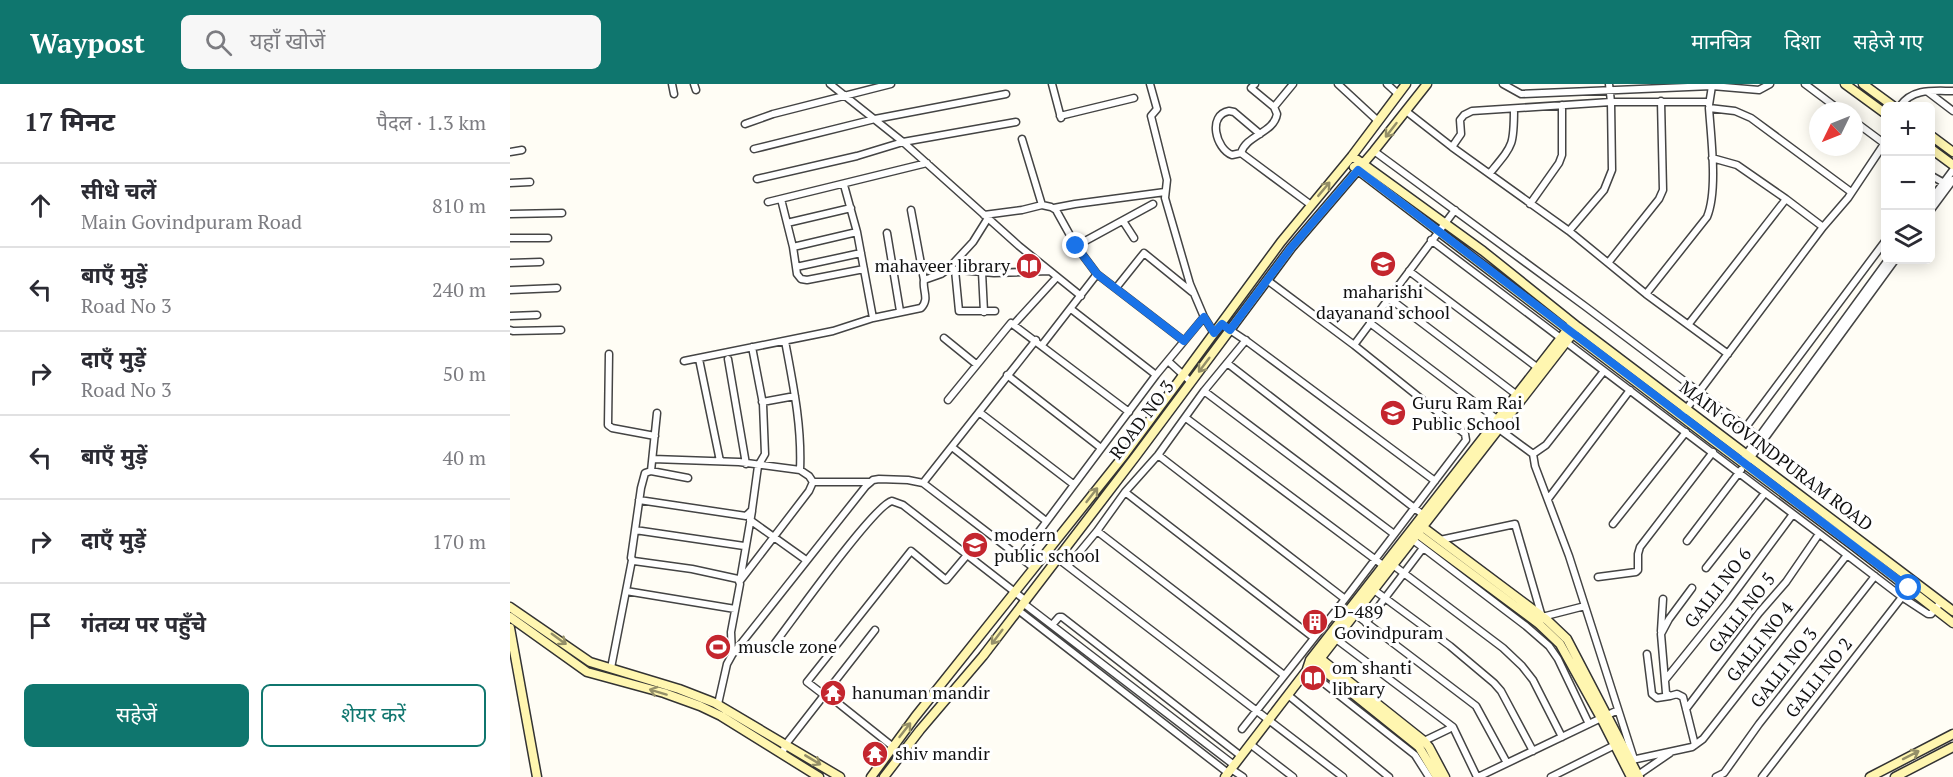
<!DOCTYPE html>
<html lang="hi">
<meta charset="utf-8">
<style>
:root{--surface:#fff;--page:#f7f7f7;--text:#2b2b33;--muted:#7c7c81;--line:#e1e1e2;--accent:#0f766e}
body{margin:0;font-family:"PT Serif","Noto Sans Devanagari",serif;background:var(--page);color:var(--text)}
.controls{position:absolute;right:18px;top:18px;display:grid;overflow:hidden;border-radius:9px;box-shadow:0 3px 15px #0003}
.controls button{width:54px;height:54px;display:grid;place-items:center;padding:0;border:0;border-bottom:2px solid var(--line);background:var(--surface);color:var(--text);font:30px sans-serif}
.compass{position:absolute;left:1299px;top:18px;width:54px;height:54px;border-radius:50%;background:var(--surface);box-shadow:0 3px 15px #0003;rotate:227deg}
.stop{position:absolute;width:18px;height:18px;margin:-14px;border:4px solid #1a73e8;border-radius:50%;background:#fff}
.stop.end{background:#1a73e8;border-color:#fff;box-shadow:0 2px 6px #0008}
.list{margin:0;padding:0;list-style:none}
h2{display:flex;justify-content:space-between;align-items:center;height:78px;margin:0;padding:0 24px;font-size:26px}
h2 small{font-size:20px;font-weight:400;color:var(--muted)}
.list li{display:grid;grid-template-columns:39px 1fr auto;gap:18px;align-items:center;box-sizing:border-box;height:84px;padding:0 24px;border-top:2px solid var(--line)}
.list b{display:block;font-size:22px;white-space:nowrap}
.list p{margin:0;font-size:20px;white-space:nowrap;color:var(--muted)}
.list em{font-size:20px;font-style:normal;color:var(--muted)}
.actions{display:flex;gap:12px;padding:18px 24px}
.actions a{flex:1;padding:14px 0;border:2px solid var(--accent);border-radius:9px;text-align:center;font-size:21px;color:var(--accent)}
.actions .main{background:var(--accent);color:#fff}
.icon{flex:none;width:33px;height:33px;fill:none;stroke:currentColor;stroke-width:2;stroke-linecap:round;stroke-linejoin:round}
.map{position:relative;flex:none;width:1443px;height:693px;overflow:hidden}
header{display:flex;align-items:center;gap:36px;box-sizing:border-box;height:84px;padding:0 30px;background:var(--accent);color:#fff}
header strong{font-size:28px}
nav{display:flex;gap:33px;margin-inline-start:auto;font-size:21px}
.search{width:420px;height:54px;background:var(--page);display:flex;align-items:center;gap:15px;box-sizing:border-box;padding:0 21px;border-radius:9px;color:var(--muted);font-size:22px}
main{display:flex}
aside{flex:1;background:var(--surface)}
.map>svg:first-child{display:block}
</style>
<header>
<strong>Waypost</strong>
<div class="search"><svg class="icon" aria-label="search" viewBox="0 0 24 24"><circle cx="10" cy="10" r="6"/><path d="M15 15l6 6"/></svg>यहाँ खोजें</div>
<nav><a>मानचित्र</a><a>दिशा</a><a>सहेजे गए</a></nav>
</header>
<main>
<aside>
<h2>17 मिनट<small>पैदल · 1.3 km</small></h2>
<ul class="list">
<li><svg class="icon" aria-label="ahead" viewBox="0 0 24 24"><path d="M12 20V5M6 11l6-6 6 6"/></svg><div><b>सीधे चलें</b><p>Main Govindpuram Road</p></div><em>810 m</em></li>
<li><svg class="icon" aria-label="left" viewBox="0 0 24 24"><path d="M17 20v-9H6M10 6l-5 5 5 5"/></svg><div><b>बाएँ मुड़ें</b><p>Road No 3</p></div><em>240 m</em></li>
<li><svg class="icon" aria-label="right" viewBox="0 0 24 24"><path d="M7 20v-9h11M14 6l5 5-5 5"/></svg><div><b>दाएँ मुड़ें</b><p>Road No 3</p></div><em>50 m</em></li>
<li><svg class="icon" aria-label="left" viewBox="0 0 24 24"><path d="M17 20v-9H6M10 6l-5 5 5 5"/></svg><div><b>बाएँ मुड़ें</b></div><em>40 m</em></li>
<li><svg class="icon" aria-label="right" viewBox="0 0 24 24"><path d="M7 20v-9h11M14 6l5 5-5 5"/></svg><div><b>दाएँ मुड़ें</b></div><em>170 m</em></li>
<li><svg class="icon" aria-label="arrive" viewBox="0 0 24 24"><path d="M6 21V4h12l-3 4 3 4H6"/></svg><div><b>गंतव्य पर पहुँचे</b></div></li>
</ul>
<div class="actions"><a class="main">सहेजें</a><a>शेयर करें</a></div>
</aside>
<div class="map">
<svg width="1443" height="693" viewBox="0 0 1443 693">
<rect width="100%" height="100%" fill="#fffdf5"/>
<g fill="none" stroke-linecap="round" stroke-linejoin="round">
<g stroke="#444" stroke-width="9">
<path id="street" d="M162,0L164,10
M184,0L186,6
M320,0L393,58L509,162L571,212
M542,0L551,34
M640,0L647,25L641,32L657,96L655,114L680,200L694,233L704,249
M745,0L741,4L764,23L783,0
M828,0L868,37
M877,0L888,10
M993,0L1011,10L1202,2
M1295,0L1331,27
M1418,8L1443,27
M1199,21L1202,2L1249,6L1260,0
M1390,22C1403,4 1423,7 1443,7
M764,23L767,30C764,49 736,51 731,69L801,121
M896,27L942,63L1059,147L1136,210L1218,270
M550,32L624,14
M1344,37L1375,60
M235,40L263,30L381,0
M512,55L532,121L541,123L546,126L566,162L587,190L674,257
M942,63L951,50L950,36L954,31L962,27L1101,18H1199
M244,65L365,35L496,10
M864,67L1076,223L1254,357
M0,68L12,66
M731,69L722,71C706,65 697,31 719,27L724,28L750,50
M1202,74L1227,81L1276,115L1313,143
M980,89C1003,61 1004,62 1004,25
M1420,91L1436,100
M247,95L347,72L393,58L506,38
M0,99L20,98
M334,101L347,148L363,234
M271,115L283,163L287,190L291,195L297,196L354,185
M1420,117L1443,86
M258,118L417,79
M1020,120L1049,79L1052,71V21
M544,124L565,120L655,108
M401,126L414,196
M1420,127L1443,96
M0,130L52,129
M474,131L512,126L532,121
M613,137L624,154
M277,139L341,124
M1059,147L1094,106L1102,86L1101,18L1099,0
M377,149L390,227
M0,154H38
M921,156C1078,276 1236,393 1392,513L1418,530H1421L1431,518
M566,162L643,120
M283,163L347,148
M0,179L30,178
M1098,179L1149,115L1153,106L1151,17
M286,183L351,169
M438,185L463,158L478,134
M445,186L449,227H485
M899,187L1028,284
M472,188L474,228
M757,196L844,261
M606,204L634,169L682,208
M0,206L47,204
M1136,210L1197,133C1208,107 1201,54 1199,24L1225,27L1241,34L1341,108
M879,214L1007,311
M0,232L27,231
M860,239L988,336
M504,240L547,193
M1178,241L1276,115
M0,246L3,247L51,246
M720,246L738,258L925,397
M434,254L466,280
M275,257C283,300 292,342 290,386
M532,261L587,190
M99,270L98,341L102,344L145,352
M189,275L210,377
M218,275L236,380
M174,277L323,247L363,234L411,224C420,215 412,206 414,196L431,190L438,185L484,189L539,187
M658,277L681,298
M717,279L916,433
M497,291L591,364
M646,291L694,233
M694,307L884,450
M438,316L501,239L619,328
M252,318L285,312
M469,328L563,400
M1171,332L1313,143L1338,114L1374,60
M676,334L874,482
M1236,343L1376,156
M989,345L1023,370L1025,382L1059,472L1124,675
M442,363L536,437
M1023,370L1036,361L1094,287
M648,371L835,515
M1235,372L1378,176
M143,375L229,378L290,386L299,392L303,398L299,407L230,497
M1239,376L1385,176
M141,387L147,329
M178,394L141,387L135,389L131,404L121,474L124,477L182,485L228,495L230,500L221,548L222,571
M303,398H359
M413,399L526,256
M615,408L804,554
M1038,415L1120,306
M129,416L236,432L242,426L248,382L255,370L253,320L242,263
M240,436L296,476
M1103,440L1176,348
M125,446L234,462
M587,447L774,591
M903,456L1016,542L1039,562L1048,575L1079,640
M930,456L1005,440L1032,533L1075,522
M1177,457L1231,386
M538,467L833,693
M510,473L646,291L561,225
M883,481L993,564L1012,582L1023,596L1052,653
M558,482L587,447L615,408L648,371L694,307L736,256
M1196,484L1255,409
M1088,493L1126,488L1128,486V470L1130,463L1203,368
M230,497L242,427
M1182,504L1159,535L1151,550L1156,609L1160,612L1167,610L1173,613L1185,661
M864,506L940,562L984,599L991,607L1023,667
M116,507L225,525
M513,519L724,681
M508,526L718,689
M845,530L966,622L997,679
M856,539L913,464
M542,541L549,533H552L731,672
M1151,547L1153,515
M826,555L943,643L967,693
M265,559C282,537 364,421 382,417L393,421L515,516
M1137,570L1142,610L1147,614L1160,612
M101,584L122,476
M797,586L905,671L919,693
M1155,596L1217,519L1283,430
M778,611L879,693
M208,620L217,580L222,571L356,402L363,396L369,395L398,396L413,399L524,484
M1176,625L1249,529L1276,498L1309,450
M732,645L835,515L956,356L955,350L844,261L945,126
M914,657L939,645
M740,660L783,693
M382,662L323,615L314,611L297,598L401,467L436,496L457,471
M272,670L276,660L365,546
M1122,676L1182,663L1193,655L1337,471
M721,685L733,693
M1128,691L1160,669
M968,693L1108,626
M1041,693L1105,661
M1206,693L1214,689L1249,640L1365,492
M1252,693L1392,513"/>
</g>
<g stroke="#333" stroke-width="11">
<path id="secondary" d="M1335,0L1376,30
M1353,0L1383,22
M1420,51L1443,68
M1420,64L1443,81
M842,72L973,167L1068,243L1443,527
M844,83L1202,356L1344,462L1443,539
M910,441L1037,536L1057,555L1129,693
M904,447L1029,540L1050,560L1091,634L1121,693
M0,523L80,578L169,605L205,619L330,693
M0,533L77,588L154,609L190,622L211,632L309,693
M0,544L27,693
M807,572L914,657L919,663L935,693
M803,578L909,663L927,693
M797,585L800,576L1061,241
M361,693L405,633L615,370L771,158L842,72L896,0
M374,693L410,646L473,572L626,372L781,164L864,67L917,0
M715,693L797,586L810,575L1064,248
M1360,693L1443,650
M1385,693L1443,663"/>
</g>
<use href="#street" stroke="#fff" stroke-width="6"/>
<use href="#secondary" stroke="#fff6b0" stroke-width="8"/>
</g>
<defs><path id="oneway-shaft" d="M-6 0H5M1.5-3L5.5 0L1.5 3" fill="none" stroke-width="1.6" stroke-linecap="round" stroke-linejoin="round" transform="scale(1.5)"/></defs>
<g stroke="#948f68">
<use href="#oneway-shaft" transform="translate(881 46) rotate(128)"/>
<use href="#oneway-shaft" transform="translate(814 105) rotate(-50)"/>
<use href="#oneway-shaft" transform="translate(694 281) rotate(127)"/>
<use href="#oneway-shaft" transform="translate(582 411) rotate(-52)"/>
<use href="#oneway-shaft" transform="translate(487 553) rotate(127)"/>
<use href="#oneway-shaft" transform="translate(49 555) rotate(36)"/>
<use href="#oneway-shaft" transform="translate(148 608) rotate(-163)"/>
<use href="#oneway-shaft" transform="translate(395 646) rotate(-52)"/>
<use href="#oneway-shaft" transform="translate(1401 671) rotate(-27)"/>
<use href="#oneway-shaft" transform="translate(303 676) rotate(31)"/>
</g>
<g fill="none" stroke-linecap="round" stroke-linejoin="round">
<path stroke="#1a73e8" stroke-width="8" d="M566,162L587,190L674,257L694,233L704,249L712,240L720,246L781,164L848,86L1399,504"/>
</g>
<defs>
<g id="school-disc" transform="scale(1.35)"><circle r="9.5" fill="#c4262e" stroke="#fff"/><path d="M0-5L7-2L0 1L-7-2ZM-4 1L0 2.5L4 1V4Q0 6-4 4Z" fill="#fff"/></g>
<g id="library-disc" transform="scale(1.35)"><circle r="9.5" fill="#c4262e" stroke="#fff"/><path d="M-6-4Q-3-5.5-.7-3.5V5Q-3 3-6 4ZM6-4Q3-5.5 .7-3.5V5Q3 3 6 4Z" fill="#fff"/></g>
<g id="building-disc" transform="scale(1.35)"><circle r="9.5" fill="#c4262e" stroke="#fff"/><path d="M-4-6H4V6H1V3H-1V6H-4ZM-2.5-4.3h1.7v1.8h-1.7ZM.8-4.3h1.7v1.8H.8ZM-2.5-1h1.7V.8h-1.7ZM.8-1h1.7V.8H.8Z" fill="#fff"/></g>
<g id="stadium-disc" transform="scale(1.35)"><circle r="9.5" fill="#c4262e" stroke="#fff"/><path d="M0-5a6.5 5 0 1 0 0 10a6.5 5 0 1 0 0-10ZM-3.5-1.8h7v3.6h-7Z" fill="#fff"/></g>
<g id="temple-disc" transform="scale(1.35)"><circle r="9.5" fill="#c4262e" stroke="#fff"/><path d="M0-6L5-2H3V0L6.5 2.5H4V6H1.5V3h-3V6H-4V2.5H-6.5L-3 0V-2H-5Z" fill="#fff"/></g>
</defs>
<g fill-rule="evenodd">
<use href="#school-disc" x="873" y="180"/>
<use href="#library-disc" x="519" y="182"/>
<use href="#school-disc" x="883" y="329"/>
<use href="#school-disc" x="465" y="461"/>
<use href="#building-disc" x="805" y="538"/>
<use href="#stadium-disc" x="208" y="563"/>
<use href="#library-disc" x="803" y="594"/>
<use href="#temple-disc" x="323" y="609"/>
<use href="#temple-disc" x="365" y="670"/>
</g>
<g text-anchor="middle" stroke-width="6" stroke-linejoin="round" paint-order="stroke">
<g font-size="18" fill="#111" stroke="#fff" text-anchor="start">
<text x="500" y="188" text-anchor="end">mahaveer library</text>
<text x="873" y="214" text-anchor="middle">maharishi<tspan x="873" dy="21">dayanand school</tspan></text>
<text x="902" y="325">Guru Ram Rai<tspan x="902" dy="21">Public School</tspan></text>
<text x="484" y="457">modern<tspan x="484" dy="21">public school</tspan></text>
<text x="824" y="534">D-489<tspan x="824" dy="21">Govindpuram</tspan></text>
<text x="228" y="569">muscle zone</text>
<text x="822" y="590">om shanti<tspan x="822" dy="21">library</tspan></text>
<text x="342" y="615">hanuman mandir</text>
<text x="385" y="676">shiv mandir</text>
</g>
<g font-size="18" fill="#111" stroke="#fff">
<text transform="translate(632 336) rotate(-53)" y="6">ROAD NO 3</text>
<text transform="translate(1266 372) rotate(37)" y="6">MAIN GOVINDPURAM ROAD</text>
<text transform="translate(1208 504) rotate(-52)" y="6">GALLI NO 6</text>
<text transform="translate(1232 529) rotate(-52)" y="6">GALLI NO 5</text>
<text transform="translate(1250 558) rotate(-52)" y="6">GALLI NO 4</text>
<text transform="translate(1274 584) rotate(-52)" y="6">GALLI NO 3</text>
<text transform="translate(1309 594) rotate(-52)" y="6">GALLI NO 2</text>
</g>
</g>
</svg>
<div class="controls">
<button>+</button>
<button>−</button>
<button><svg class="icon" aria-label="layers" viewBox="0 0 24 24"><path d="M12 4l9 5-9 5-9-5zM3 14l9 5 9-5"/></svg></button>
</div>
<svg class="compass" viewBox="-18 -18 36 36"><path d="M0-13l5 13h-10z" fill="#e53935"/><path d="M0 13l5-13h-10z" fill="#7c7c81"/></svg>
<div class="stop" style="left:1399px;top:504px"></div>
<div class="stop end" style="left:566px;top:162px"></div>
</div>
</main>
